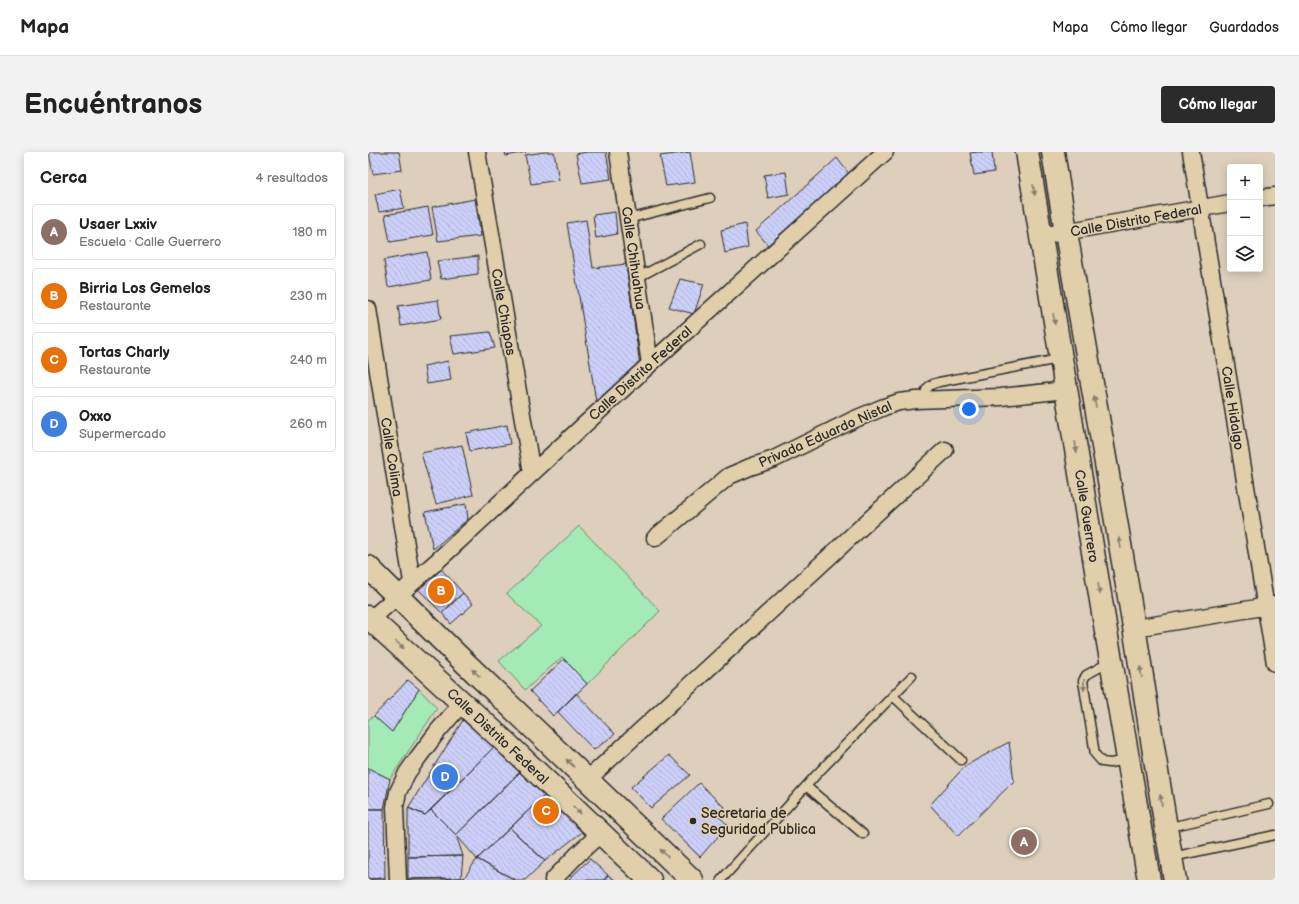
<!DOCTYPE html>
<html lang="es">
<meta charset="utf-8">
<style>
:root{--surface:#fff;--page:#f2f2f2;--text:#222;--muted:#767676;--line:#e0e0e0;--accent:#2b2b2b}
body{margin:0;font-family:"Balsamiq Sans",sans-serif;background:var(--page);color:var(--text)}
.controls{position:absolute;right:12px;top:12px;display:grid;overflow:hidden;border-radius:4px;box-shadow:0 2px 10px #0003}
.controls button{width:36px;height:36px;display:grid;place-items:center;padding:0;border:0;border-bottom:1px solid var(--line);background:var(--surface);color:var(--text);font:20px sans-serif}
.you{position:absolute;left:601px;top:257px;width:14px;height:14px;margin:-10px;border:3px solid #fff;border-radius:50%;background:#1a73e8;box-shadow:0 0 0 6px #1a73e833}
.badge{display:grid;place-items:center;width:26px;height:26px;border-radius:50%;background:var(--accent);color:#fff;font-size:13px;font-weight:700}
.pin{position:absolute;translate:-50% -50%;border:2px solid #fff;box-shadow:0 1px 4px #0006}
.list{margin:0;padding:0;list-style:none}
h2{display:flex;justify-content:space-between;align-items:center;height:52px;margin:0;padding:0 16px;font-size:17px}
h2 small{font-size:13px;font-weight:400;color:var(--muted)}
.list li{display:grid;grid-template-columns:26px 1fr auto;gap:12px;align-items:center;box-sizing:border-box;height:56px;margin:0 8px 8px;padding:0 8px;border:1px solid var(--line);border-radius:4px}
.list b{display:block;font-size:15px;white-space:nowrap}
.list p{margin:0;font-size:13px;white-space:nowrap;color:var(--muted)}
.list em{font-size:13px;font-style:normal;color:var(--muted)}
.icon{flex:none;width:22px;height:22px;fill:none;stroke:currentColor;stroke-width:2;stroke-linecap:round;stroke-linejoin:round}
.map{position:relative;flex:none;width:907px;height:728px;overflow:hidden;border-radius:4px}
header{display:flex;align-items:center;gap:24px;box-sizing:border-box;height:56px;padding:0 20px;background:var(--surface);border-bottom:1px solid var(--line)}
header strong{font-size:19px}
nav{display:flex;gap:22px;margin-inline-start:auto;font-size:14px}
.intro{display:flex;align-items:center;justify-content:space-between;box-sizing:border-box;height:96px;padding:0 24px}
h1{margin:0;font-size:28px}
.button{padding:10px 18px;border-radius:4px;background:var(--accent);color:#fff;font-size:14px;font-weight:700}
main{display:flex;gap:24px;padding:0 24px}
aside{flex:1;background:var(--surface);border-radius:4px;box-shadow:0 2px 10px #0003}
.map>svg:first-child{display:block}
</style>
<header>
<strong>Mapa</strong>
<nav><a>Mapa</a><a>Cómo llegar</a><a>Guardados</a></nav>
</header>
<div class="intro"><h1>Encuéntranos</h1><a class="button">Cómo llegar</a></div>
<main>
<aside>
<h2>Cerca<small>4 resultados</small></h2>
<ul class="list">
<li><span class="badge" style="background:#8d6e63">A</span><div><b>Usaer Lxxiv</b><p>Escuela · Calle Guerrero</p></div><em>180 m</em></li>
<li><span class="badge" style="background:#e8710a">B</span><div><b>Birria Los Gemelos</b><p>Restaurante</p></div><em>230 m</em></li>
<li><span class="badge" style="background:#e8710a">C</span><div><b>Tortas Charly</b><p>Restaurante</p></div><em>240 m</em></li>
<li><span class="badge" style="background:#3f7fe0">D</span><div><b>Oxxo</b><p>Supermercado</p></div><em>260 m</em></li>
</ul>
</aside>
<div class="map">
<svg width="907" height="728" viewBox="0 0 907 728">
<defs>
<pattern id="building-back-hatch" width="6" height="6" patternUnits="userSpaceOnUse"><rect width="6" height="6" fill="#ccd0f9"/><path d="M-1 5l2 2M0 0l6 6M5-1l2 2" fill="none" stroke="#afb3d6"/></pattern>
</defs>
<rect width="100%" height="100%" fill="#ddcfbb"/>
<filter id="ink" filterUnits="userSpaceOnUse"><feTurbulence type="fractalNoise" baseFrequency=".025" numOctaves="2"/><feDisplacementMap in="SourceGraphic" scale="8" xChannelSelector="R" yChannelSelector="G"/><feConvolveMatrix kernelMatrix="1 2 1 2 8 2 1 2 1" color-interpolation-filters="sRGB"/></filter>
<g filter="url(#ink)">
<path fill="#a4eab6" stroke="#688a70" d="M211,374L292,459L219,532L194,505L157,538L131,509L173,474L139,442Z
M51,537L69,556L22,627L0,616V568L6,564L24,580Z"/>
<path fill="url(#building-back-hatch)" stroke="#2b2b2b" d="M1,0H31L34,18L5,22Z
M137,0H158L138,4Z
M176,0H186L191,28L163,32L157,3Z
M219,0H238L243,27L214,31L208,2Z
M322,0L327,30L298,34L292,4Z
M610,0H624L626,20L606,23L602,1Z
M469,6L481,22L400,93L388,79Z
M418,20L421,42L400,46L396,23Z
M32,37L36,56L11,60L7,42Z
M107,47L113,84L70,89L64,55Z
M60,55L65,83L22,90L17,63Z
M247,60L249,82L228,86L225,63Z
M218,68L225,116L258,112L272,214L229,255L199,71Z
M377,72L380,95L357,101L353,78Z
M59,100L63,128L20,135L16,108Z
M110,104V122L73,127L69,109Z
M312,127L336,132L326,162L301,155Z
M70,148L73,167L33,174L30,154Z
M122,180L127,196L86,202L82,184Z
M80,209L83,228L59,232L56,214Z
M139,273L142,292L102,299L98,281Z
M94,293L105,343L68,352L53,301Z
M98,352L100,367L65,397L57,360Z
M72,416L95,441L74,461L50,437Z
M95,441L105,452L83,472L74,461Z
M196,507L219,532L185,564L162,539Z
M40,528L51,537L24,580L6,564Z
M208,541L247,582L226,598L190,560Z
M95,568L126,595L57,663L40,656Z
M641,590L646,629L590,684L562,653L597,614Z
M126,595L153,619L88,683L63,658Z
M301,603L322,623L283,656L263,635Z
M0,616L22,627L16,657H0Z
M153,619L179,641L109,707L88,683Z
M331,631L357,656L351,665L360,673L332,705L293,667Z
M179,641L214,680L177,709L142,676Z
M40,656L57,663L63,658L88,683L95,704L40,705Z
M0,657H16L17,726L0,727Z
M142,676L177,709L157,728H147L109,707Z
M95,704L93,726L40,727V705Z
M109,707L147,728H99L96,726Z
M222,707L240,723L236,728H200Z
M240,723L247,728H236Z
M17,726V728H0V727Z
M96,726V728H40V727Z"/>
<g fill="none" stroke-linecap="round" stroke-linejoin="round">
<g stroke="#2b2b2b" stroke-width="11">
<path id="lane" d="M260,67L342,46
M269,126L333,92
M555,248C558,236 559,233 571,230L691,207
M742,510L718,523L715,529L727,602L734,610L742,611L760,608
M525,544L593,608
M438,634L495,682
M798,676L901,652
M804,705L907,683
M353,728L448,623L544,524"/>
</g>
<g stroke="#2b2b2b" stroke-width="19">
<path id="street" d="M109,0L164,321
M250,0L282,212
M823,0L907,511
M892,46L907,44
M673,84L862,51
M0,157L44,430
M287,386L361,324L382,315L406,307L485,268L516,255L531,250L548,248L633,245L698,238
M3,467L67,411L282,212L517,0
M767,476L907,453
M219,628L577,298
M30,728L27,655L30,640L39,621L49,607L70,579L94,551
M185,728L209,703L233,681"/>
</g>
<g stroke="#2b2b2b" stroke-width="25">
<path id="secondary" d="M659,0L739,485L781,728
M685,0C710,159 740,317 766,475C780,559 792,644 807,728
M0,415L89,503L324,728
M0,465L136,589L282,728"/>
</g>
<use href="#lane" stroke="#e1cfac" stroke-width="8"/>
<use href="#street" stroke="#e1cfac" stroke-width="16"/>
<use href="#secondary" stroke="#e1cfac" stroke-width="22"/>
</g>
<defs><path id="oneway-solid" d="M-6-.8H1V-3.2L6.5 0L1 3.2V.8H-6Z"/></defs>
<g fill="#867d6c">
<use href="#oneway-solid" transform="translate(666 38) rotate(81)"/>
<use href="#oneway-solid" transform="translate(686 167) rotate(81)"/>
<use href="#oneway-solid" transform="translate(727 250) rotate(-100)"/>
<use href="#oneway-solid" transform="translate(708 295) rotate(81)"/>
<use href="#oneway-solid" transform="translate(752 391) rotate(-100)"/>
<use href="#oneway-solid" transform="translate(731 437) rotate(81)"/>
<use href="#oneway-solid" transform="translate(32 493) rotate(42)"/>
<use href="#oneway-solid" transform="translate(773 520) rotate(-99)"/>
<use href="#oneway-solid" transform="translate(108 521) rotate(-137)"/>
<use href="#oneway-solid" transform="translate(716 533) rotate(89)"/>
<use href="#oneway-solid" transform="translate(202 611) rotate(-136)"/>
<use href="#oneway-solid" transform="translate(793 648) rotate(-99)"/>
<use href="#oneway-solid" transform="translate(209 658) rotate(44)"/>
<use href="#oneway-solid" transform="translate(296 701) rotate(-136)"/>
</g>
</g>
<circle fill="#2b2b2b" stroke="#e1cfac" stroke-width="1.5" cx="325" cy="669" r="4"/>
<g text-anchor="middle" stroke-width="3" stroke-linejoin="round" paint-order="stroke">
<g font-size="14" fill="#2b2b2b" stroke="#e1cfac">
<text transform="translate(768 68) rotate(-10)" y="5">Calle Distrito Federal</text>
<text transform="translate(266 106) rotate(82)" y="5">Calle Chihuahua</text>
<text transform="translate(136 160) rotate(80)" y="5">Calle Chiapas</text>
<text transform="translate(272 221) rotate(-42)" y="5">Calle Distrito Federal</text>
<text transform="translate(865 256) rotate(81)" y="5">Calle Hidalgo</text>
<text transform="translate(457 282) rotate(-24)" y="5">Privada Eduardo Nistal</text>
<text transform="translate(24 305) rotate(81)" y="5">Calle Colima</text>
<text transform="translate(719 364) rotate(81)" y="5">Calle Guerrero</text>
<text transform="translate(130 584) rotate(43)" y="5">Calle Distrito Federal</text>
</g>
<g font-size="14" fill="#2b2b2b" stroke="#e1cfac" text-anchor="start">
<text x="333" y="666">Secretaria de<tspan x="333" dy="16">Seguridad Publica</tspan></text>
</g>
</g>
</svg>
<div class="controls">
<button>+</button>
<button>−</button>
<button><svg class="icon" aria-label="layers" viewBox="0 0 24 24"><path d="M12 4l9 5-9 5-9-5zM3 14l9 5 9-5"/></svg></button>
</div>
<div class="you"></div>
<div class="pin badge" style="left:656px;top:690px;background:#8d6e63">A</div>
<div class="pin badge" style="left:73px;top:439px;background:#e8710a">B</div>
<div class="pin badge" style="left:178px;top:659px;background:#e8710a">C</div>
<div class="pin badge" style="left:77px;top:625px;background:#3f7fe0">D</div>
</div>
</main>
